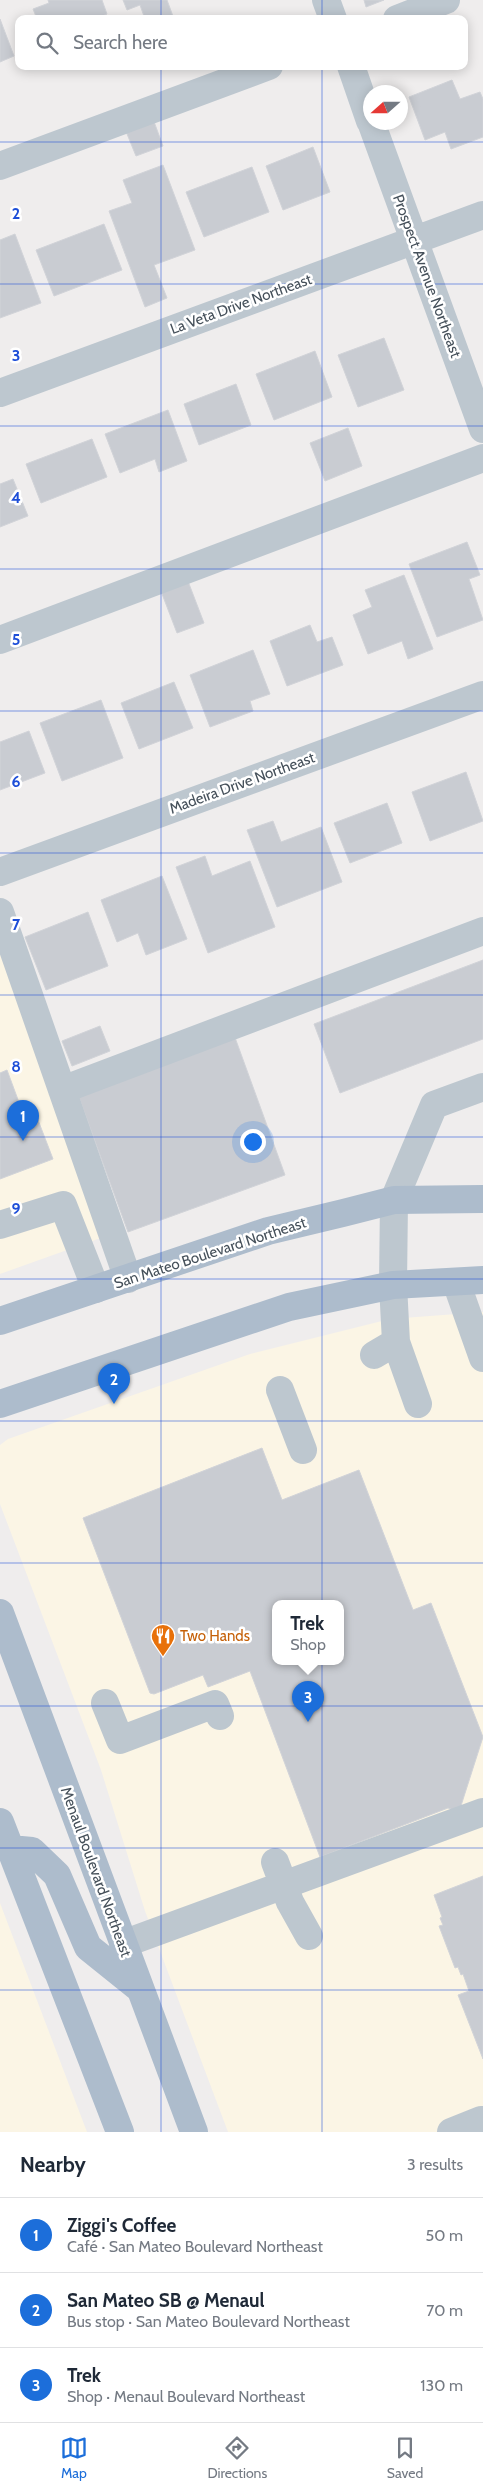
<!DOCTYPE html>
<meta charset="utf-8">
<style>
:root{--surface:#fff;--page:#f2f2f3;--text:#1f2937;--muted:#747a83;--line:#e0e1e3;--accent:#1c6eda}
body{margin:0;font-family:Cabin,sans-serif;background:var(--page);color:var(--text)}
.compass{position:absolute;left:363px;top:85px;width:45px;height:45px;border-radius:50%;background:var(--surface);box-shadow:0 2px 12px #0003;rotate:249deg}
.you{position:absolute;left:252px;top:1141px;width:18px;height:18px;margin:-12px;border:4px solid #fff;border-radius:50%;background:#1a73e8;box-shadow:0 0 0 8px #1a73e833}
.badge{display:grid;place-items:center;width:32px;height:32px;border-radius:50%;background:var(--accent);color:#fff;font-size:16px;font-weight:700}
.pin{position:absolute;translate:-50% -41px;filter:drop-shadow(0 1px 2px #0008)}
.pin::after{content:'';position:absolute;top:26px;width:18px;height:15px;background:inherit;clip-path:polygon(0 0,100% 0,50% 100%)}
.popup{position:absolute;left:272px;top:1600px;width:72px;height:65px;box-sizing:border-box;display:grid;place-content:center;border-radius:10px;background:var(--surface);filter:drop-shadow(0 1px 4px #0005);font-size:16px;white-space:nowrap;color:var(--muted)}
.popup b{font-size:19px;color:var(--text)}
.popup::after{content:'';position:absolute;left:50%;top:100%;margin-left:-10px;border:10px solid transparent;border-top-color:var(--surface)}
.list{margin:0;padding:0;list-style:none}
h2{display:flex;justify-content:space-between;align-items:center;height:65px;margin:0;padding:0 20px;font-size:21px}
h2 small{font-size:16px;font-weight:400;color:var(--muted)}
.list li{display:grid;grid-template-columns:32px 1fr auto;gap:15px;align-items:center;box-sizing:border-box;height:75px;padding:0 20px;border-top:1px solid var(--line)}
.list b{display:block;font-size:19px;white-space:nowrap}
.list p{margin:0;font-size:16px;white-space:nowrap;color:var(--muted)}
.list em{font-size:16px;font-style:normal;color:var(--muted)}
.icon{flex:none;width:28px;height:28px;fill:none;stroke:currentColor;stroke-width:2;stroke-linecap:round;stroke-linejoin:round}
.map{position:relative;flex:none;width:483px;height:2132px;overflow:hidden}
.search{position:absolute;background:var(--surface);box-shadow:0 2px 12px #0003;left:15px;right:15px;top:15px;height:55px;display:flex;align-items:center;gap:12px;box-sizing:border-box;padding:0 18px;border-radius:10px;color:var(--muted);font-size:19px}
.sheet{height:290px;background:var(--surface)}
nav{display:flex;justify-content:space-around;align-items:center;box-sizing:border-box;height:70px;border-top:1px solid var(--line);background:var(--surface);font-size:14px;color:var(--muted)}
nav a{display:grid;justify-items:center;gap:2px}
nav .on{color:var(--accent)}
.map>svg:first-child{display:block}
</style>
<div class="map">
<svg width="483" height="2132" viewBox="0 0 483 2132">
<rect width="100%" height="100%" fill="#efeded"/>
<path fill="#fbf5e5" fill-rule="evenodd" d="M0,946L109,1235L0,1274Z
M483,1312V2132H228L145,1911L101,1770L0,1504V1445L8,1439L250,1354L390,1319ZM276,1603H340V1661H276Z
M0,1903L87,2132H0Z"/>
<path fill="#c9ccd2" stroke="#d1d3d8" fill-rule="evenodd" d="M48,0H102L107,14L95,19H37L33,9L49,3Z
M123,0H167L174,19H145L140,5L127,10Z
M364,0H384L366,7Z
M0,19L14,56L0,62Z
M452,80L460,99L480,92L483,99V137L451,149L445,132L425,140L409,97Z
M153,119L163,146L136,156L125,129Z
M313,147L330,192L283,210L266,166Z
M163,165L195,250L154,265L167,298L145,307L109,211L132,203L123,180Z
M252,167L269,212L204,237L186,192Z
M104,224L122,270L54,296L36,250Z
M15,234L41,303L0,318V240Z
M384,338L404,390L358,407L338,355Z
M315,351L332,397L274,420L256,374Z
M236,384L251,425L199,445L184,404Z
M168,410L187,461L159,472L155,459L120,473L105,434Z
M348,428L362,466L325,481L310,443Z
M92,439L107,477L41,503L26,464Z
M13,479L28,516L0,527V484Z
M467,542L480,575L469,579L483,620L437,637L409,564Z
M404,575L433,649L408,659L402,641L368,654L353,615L372,607L365,590Z
M186,576L204,623L177,633L159,586Z
M310,625L317,642L332,637L343,665L287,686L270,641Z
M253,650L270,694L250,701L253,711L210,727L190,675Z
M174,682L193,728L139,749L121,703Z
M101,700L123,758L62,781L40,723Z
M29,731L45,773L0,790V742Z
M466,772L483,821L430,841L412,792Z
M387,803L402,843L350,863L334,823Z
M273,821L281,842L321,827L342,882L277,907L247,830Z
M205,856L212,876L250,861L275,927L208,953L176,867Z
M162,876L187,939L146,955L138,933L117,942L101,900Z
M88,912L108,966L46,990L25,937Z
M483,960V1039L340,1093L314,1024Z
M100,1026L110,1051L72,1066L62,1041Z
M233,1032L285,1175L128,1232L76,1089Z
M7,1070L27,1124L38,1120L53,1159L0,1179V1073Z
M262,1448L282,1500L359,1470L413,1610L431,1603L483,1737L459,1812L448,1808L320,1857L250,1671L208,1687L203,1675L154,1694L150,1693L83,1518ZM276,1603H340V1661H276Z
M483,1876V2059L458,1995L469,1991L463,1974L461,1975L458,1967L455,1968L439,1926L443,1925L440,1918L442,1917L434,1895Z"/>
<g fill="none" stroke-linecap="round" stroke-linejoin="round">
<path stroke="#bdc7cf" stroke-width="28" d="M326,0L333,19
M397,19L446,0
M351,66L370,121
M371,122L483,429
M0,166L269,66
M0,393L483,215
M0,640L483,458
M0,872L483,695
M0,912L128,1279
M62,1090L483,931
M0,1225L63,1205L96,1289
M456,1282L483,1358
M396,1342L418,1404
M374,1355L396,1342L393,1285L394,1200L434,1105L483,1087
M280,1390L303,1450
M105,1703L120,1740L215,1704L220,1716
M275,1862L290,1902L309,1936
M123,1944L483,1812
M451,2132L481,2120"/>
<path stroke="#adbccc" stroke-width="28" d="M0,1321L268,1231L343,1213L394,1200L483,1199
M0,1404L289,1307L393,1285L483,1280
M0,1613L194,2132
M0,1822L120,2132
M10,1849L32,1851L57,1875L88,1947L139,1988"/>
</g>
<path fill="none" stroke="#1d4ed8" stroke-width="1" stroke-opacity="0.55" d="M161,0V19M322,0V19M161,66V2132M322,66V2132M0,142H483M0,284H483M0,426H483M0,569H483M0,711H483M0,853H483M0,995H483M0,1137H483M0,1279H483M0,1421H483M0,1563H483M0,1706H483M0,1848H483M0,1990H483"/>
<defs>
<g id="restaurant-pin" transform="scale(1.25)"><path d="M0 17L-7.5 6A9.5 9.5 0 1 1 7.5 6Z" fill="#e8710a" stroke="#fff"/><path d="M-5-6h1v4h1v-4h1v4h1v-4h1v5L-1.5 .5V6h-2V.5L-5-1ZM5-6V6H3V1.5H1.5Q1.5-4 5-6Z" fill="#fff"/></g>
</defs>
<g fill-rule="evenodd">
<use href="#restaurant-pin" x="163" y="1636"/>
</g>
<g text-anchor="middle" stroke-width="5" stroke-linejoin="round" paint-order="stroke">
<g font-size="15" fill="#45505a" stroke="#fff">
<text transform="translate(427 276) rotate(70)" y="5">Prospect Avenue Northeast</text>
<text transform="translate(241 304) rotate(-20)" y="5">La Veta Drive Northeast</text>
<text transform="translate(242 783) rotate(-20)" y="5">Madeira Drive Northeast</text>
<text transform="translate(210 1253) rotate(-18)" y="5">San Mateo Boulevard Northeast</text>
<text transform="translate(96 1872) rotate(70)" y="5">Menaul Boulevard Northeast</text>
</g>
<g font-size="15" fill="#c56008" stroke="#fff" text-anchor="start">
<text x="180" y="1641">Two Hands</text>
</g>
</g>
<g font-size="16" text-anchor="middle" font-weight="bold" fill="#1d4ed8" stroke="#fff" stroke-width="5" stroke-linejoin="round" paint-order="stroke">
<text x="16" y="219">2</text>
<text x="16" y="361">3</text>
<text x="16" y="503">4</text>
<text x="16" y="645">5</text>
<text x="16" y="787">6</text>
<text x="16" y="930">7</text>
<text x="16" y="1072">8</text>
<text x="16" y="1214">9</text>
</g>
</svg>
<svg class="compass" viewBox="-18 -18 36 36"><path d="M0-13l5 13h-10z" fill="#e53935"/><path d="M0 13l5-13h-10z" fill="#747a83"/></svg>
<div class="you"></div>
<div class="pin badge" style="left:23px;top:1141px">1</div>
<div class="pin badge" style="left:114px;top:1404px">2</div>
<div class="pin badge" style="left:308px;top:1722px">3</div>
<div class="popup"><b>Trek</b>Shop</div>
<div class="search"><svg class="icon" aria-label="search" viewBox="0 0 24 24"><circle cx="10" cy="10" r="6"/><path d="M15 15l6 6"/></svg>Search here</div>
</div>
<section class="sheet">
<h2>Nearby<small>3 results</small></h2>
<ul class="list">
<li><span class="badge">1</span><div><b>Ziggi's Coffee</b><p>Café · San Mateo Boulevard Northeast</p></div><em>50 m</em></li>
<li><span class="badge">2</span><div><b>San Mateo SB @ Menaul</b><p>Bus stop · San Mateo Boulevard Northeast</p></div><em>70 m</em></li>
<li><span class="badge">3</span><div><b>Trek</b><p>Shop · Menaul Boulevard Northeast</p></div><em>130 m</em></li>
</ul>
</section>
<nav>
<a class="on"><svg class="icon" aria-label="map" viewBox="0 0 24 24"><path d="M3 6l6-2 6 2 6-2v14l-6 2-6-2-6 2zM9 4v14M15 6v14"/></svg>Map</a>
<a><svg class="icon" aria-label="directions" viewBox="0 0 24 24"><path d="M12 3l9 9-9 9-9-9zM9 14v-3h6M13 9l2 2-2 2"/></svg>Directions</a>
<a><svg class="icon" aria-label="saved" viewBox="0 0 24 24"><path d="M7 4h10v16l-5-4-5 4z"/></svg>Saved</a>
</nav>
